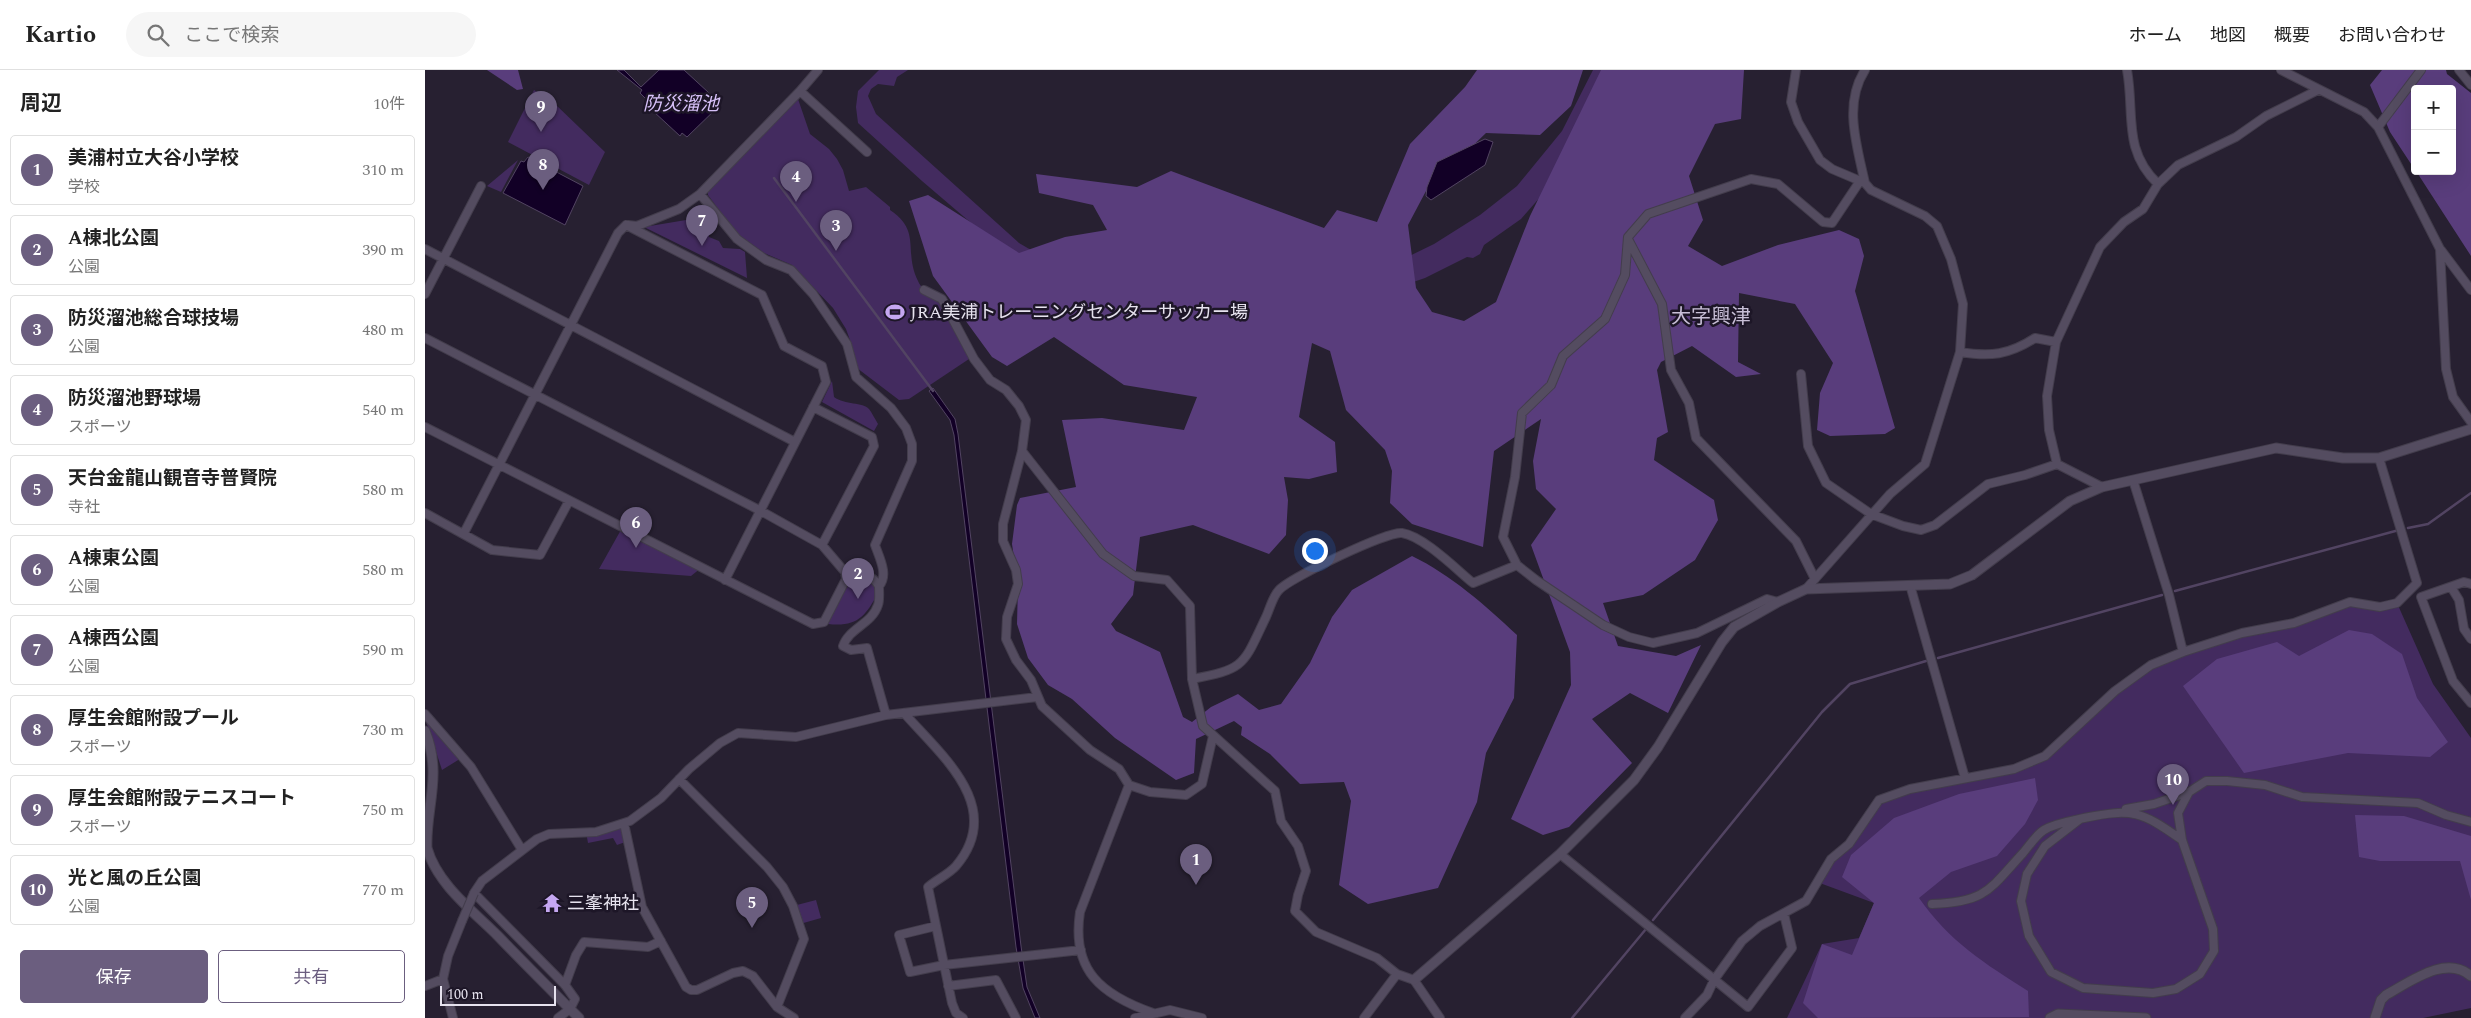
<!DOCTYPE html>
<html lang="ja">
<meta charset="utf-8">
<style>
:root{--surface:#fff;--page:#f6f6f6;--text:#222;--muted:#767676;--line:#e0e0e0;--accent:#6b5e7f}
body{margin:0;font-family:Spectral,"Noto Sans JP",serif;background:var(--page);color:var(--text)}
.controls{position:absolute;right:15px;top:15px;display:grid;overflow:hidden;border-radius:5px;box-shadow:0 5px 20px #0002}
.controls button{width:45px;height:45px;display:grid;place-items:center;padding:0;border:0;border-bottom:1px solid var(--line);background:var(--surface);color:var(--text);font:25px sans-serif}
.scale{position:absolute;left:15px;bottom:12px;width:116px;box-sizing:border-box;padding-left:5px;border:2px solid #e6e2ee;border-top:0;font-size:14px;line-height:18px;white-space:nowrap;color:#e6e2ee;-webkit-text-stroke:4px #1d1627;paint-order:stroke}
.you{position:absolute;left:889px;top:480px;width:18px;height:18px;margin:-12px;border:4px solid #fff;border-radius:50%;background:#1a73e8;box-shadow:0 0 0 8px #1a73e833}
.badge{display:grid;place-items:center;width:32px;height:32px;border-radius:50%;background:var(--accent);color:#fff;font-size:16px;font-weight:700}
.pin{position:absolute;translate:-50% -41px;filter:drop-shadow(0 1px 2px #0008)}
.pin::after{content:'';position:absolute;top:26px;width:18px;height:15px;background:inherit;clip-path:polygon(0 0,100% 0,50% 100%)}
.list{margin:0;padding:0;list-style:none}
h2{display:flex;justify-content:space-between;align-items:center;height:65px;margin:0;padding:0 20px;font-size:21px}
h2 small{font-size:16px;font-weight:400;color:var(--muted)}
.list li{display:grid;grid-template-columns:32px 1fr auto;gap:15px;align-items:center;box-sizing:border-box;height:70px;margin:0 10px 10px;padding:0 10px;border:1px solid var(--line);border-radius:5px}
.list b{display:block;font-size:19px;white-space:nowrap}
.list p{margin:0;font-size:16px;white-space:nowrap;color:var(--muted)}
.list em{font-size:16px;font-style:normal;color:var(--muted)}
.actions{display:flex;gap:10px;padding:15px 20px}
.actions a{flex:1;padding:11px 0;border:1px solid var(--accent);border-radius:5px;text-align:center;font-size:18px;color:var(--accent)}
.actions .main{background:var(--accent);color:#fff}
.icon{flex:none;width:28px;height:28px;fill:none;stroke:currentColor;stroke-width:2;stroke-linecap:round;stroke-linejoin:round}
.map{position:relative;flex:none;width:2046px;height:948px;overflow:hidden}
header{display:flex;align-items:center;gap:30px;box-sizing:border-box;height:70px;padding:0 25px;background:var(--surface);border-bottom:1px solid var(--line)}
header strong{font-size:24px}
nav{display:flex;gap:28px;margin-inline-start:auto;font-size:18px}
.search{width:350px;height:45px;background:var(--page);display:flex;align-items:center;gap:12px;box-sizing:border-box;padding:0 18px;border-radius:28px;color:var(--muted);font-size:19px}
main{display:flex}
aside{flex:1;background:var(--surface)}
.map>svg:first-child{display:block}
</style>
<header>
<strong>Kartio</strong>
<div class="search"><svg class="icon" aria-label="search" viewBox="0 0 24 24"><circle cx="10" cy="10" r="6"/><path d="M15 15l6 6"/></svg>ここで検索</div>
<nav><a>ホーム</a><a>地図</a><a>概要</a><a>お問い合わせ</a></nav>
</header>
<main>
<aside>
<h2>周辺<small>10件</small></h2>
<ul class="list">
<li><span class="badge">1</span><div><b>美浦村立大谷小学校</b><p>学校</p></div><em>310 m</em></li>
<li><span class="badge">2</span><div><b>A棟北公園</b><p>公園</p></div><em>390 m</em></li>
<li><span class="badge">3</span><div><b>防災溜池総合球技場</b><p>公園</p></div><em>480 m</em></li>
<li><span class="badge">4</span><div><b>防災溜池野球場</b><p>スポーツ</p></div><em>540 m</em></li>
<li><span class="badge">5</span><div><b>天台金龍山観音寺普賢院</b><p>寺社</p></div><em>580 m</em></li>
<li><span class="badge">6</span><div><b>A棟東公園</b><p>公園</p></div><em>580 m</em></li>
<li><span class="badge">7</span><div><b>A棟西公園</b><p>公園</p></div><em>590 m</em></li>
<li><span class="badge">8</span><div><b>厚生会館附設プール</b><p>スポーツ</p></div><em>730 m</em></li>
<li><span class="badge">9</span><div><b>厚生会館附設テニスコート</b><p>スポーツ</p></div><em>750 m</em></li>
<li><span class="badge">10</span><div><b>光と風の丘公園</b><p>公園</p></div><em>770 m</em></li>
</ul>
<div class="actions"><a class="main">保存</a><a>共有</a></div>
</aside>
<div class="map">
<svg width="2046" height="948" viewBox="0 0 2046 948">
<rect width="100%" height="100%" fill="#272031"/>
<path fill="#432b5f" d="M454,0H483L472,7L469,16L453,14L446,19L443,26L451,44L594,173L618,187L648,197L868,213L914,206L968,194L1009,174L1055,145L1092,116L1137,61L1168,0H1195L1172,50L1139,100L1096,149L1059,175L1055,184L1048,188L1042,187L1000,208L933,231L848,238L673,223L607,199L579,181L497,111L433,53L431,37L433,21Z
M109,20L130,34L180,82L164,115L83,72Z
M373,29L385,64L404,79L412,89L418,100L424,121L441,117L465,137V140C497,161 478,181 493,211C499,225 512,223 519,232C530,247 537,267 545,284L544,289L484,329L474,330L428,295L426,273L421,259L408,238L367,195L339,183L310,162L283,125V119Z
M93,90L76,122L62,116Z
M279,147L285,150L284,167L294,171L298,178L315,179L320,182L322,208L219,157Z
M407,311L409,327C420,335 438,332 444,339C447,343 450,349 453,354L449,361L397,332Z
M197,458L276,498L266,506L174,499Z
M428,505L447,510L453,523C440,547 432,557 403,554Z
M1925,532L1955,537L1972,533L2008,614L2046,668V938L1998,948H1362L1397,874L1434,868L1449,833L1392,812L1406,789L1424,774L1454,730L1485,719L1589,699L1620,686L1690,621L1726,595L1758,582L1869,553Z
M1,651L8,652L38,687L17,700Z
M199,753L203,771L192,775L188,768L163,773L161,762Z
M391,830L396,848L375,854L368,836Z"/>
<path fill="#593d7c" d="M62,0H93L98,19L92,20Z
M1052,0H1158L1146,36L1115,65L1061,63L1001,121L983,155L991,218L1007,242L1039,251L1071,232L1105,146L1176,0H1319L1316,49L1290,54L1264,106L1278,150L1263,176L1297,196L1353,175L1414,160L1434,169L1439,186L1430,221L1470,358L1460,364L1405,366L1392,360L1395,323L1408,293L1370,234L1314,223L1313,292L1336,304L1311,307L1267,276L1236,292L1232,300L1243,362L1232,368L1229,390L1289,430L1293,450L1270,490L1218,525L1178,533L1193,576L1251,586L1276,575L1243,643L1205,623L1167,649L1207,693L1144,757L1118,765L1086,749L1146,615L1145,582L1106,475L1131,439L1111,419L1108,391L1116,349L1069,381L1058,477L987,454L965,433L967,401L960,380L921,340L905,281L887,273L874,347L910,372L912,402L884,409L859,407L863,430L861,465L844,484L768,455L715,467L708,525L686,554L691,561L735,582L758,647L767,652L786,637L813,624L834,640L856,634L885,593L907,547L927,520L987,486C1026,505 1060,535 1092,565L1089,628L1061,683L1052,732L1013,818L943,834L914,815L926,731L919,712L875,714L845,684L816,665L817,657L809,651L771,669L769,703L751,710L690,668L647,629L623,615L603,588L592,554L593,514L587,474L592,435L595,428L651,417L637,350L677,348L759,360L772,327L699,315L629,267L582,296L567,287L508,206L484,131L503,125L594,183L640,167L682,160L668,135L614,123L611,104L712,117L746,101L899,158L912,140L952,152L985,74L1040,17Z
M1957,0H2021L2022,4L2046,23V186L1991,101H2027V19H1990V100L1965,62L1945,15Z
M1924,560L1947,564L1977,584L1992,628L2023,672L2005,687L1923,683L1819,703L1758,616L1792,589L1852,572L1874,586Z
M1610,708L1613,730L1600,754L1572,786L1526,802L1494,828C1525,872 1559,893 1603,921L1604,947L1393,948L1378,933L1397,874L1427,885L1449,833L1417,807L1426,785L1469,748L1534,724Z
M1930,745L1979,746L2046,766V830L2035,791H1955L1934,787Z"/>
<path fill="#120026" stroke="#524462" d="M192,0H199L216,17L234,0H259L296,34L262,67L257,63L255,66L228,41L231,39L215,23L217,20Z
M1060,69L1068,72L1060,95L1006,130L1001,126L1002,117L1012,92Z
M103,87L158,116L140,155L78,123L96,91L99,92Z
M508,318L530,349L533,364L596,876L602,917L615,948H610L598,918L591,877L529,365L525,350L504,321Z"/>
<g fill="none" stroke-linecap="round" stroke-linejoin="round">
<path stroke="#524462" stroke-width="2.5" d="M349,108L508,321
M1983,458L2003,454L2046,423
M1750,521L1974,460
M1513,588L1737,525
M1228,850L1397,642L1425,614L1501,591
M1147,948L1221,859"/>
<g stroke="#433d4c" stroke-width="10">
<path id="minor" d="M1371,0L1366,32L1373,52L1395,90L1407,99L1440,113
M1702,0C1710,43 1697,80 1733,114
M1856,0L1939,42L1953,57L2015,179L2021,299L2028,327L2046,352
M2034,0L2046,15
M375,21L442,82
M1953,57L1996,0
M275,124L312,169L341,190L366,200L388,224L422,274L431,307L466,338L481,358L487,374V391L450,475C454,487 464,505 454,516C454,522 455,530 453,535C447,554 424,558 418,576L426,580L442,578L461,645
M201,155L337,225L359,276L397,296L401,312L300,510
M203,155L212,156L254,139L275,124L375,21L393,0
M1203,169L1237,234L1246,300L1264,333L1271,368L1371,471L1390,509
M0,179L370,372
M2016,180L2046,220
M499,220L517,229L549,289L565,310L581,320L594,336L601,350L597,381L578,454V471L591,500L593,514L582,547L581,569L591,590L606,610L617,636L665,680L694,699L704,715L725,722L761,725L777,714L788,666
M0,224L56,116
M0,268L336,441L397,475L420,502L421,509L399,552L388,554L0,357
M1535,282C1565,287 1584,285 1610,268L1631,272
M1376,304L1383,376L1401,413L1446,444L1478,456L1496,460L1510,455L1563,414L1600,405L1632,394
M388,337L447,367L449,376L397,475
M597,381L678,484L709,506L742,510L765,536L767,609L778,656L850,721L856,751L873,776L881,801L873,825L870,841L891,862L952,888L972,904L989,910L1015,948
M1708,410L1744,525L1758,582
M1677,417L1632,394L1624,360L1622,326L1631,272L1675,177L1699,152L1718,139L1733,114L1753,95L1811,67L1841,46L1893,20
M0,443L67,480L115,485L144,431
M39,463L193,163L201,155
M420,502C433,502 446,503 454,516
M2046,514L2039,512L1996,527L2028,611L2046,633
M1485,515L1540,708
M2026,517L2034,530L2039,559L2046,569
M1381,519L1465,424L1500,394L1535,282L1538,234L1526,189L1512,156L1500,146L1446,120L1440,113C1432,76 1418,34 1440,0
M1353,532L1342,529L1272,563L1228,573L1204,567L1178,555L1111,510L1092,495L1078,467L1090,407L1097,343L1126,315L1138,286L1180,249L1200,205L1203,167L1223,144L1326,109L1353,114L1398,152L1407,153L1435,111
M767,609C821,599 818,595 841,547C845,538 848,526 854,520C865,508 962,461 977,463C998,466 1031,499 1048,513L1092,495
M479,643C516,685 581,737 531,796C524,804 511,810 503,817L527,933L531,943L538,948
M0,644L46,697L97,780
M254,709L342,797L358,817L368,836L379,869L352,937
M704,715L655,842C646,901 677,925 728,943
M1701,739L1729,734L1764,722
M1655,749L1620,776L1602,804L1596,831L1604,866L1626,902L1658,918L1728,923L1751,919L1775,904L1789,881L1788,859L1757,770L1753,743L1764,722L1781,711H1802L1840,715L1877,727L1993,733L2021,745L2046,752
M199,753L217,837L261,917L266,920H272L308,903L318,901L328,906L352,937L369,948
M1135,784L1323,937L1367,878L1359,844
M1507,834C1561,832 1564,820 1598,783C1604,776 1611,765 1619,760C1630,753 1646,751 1659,748C1708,738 1716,741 1757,770
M511,856L474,865L485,902L519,895L656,880
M140,915L151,885L159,872L223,877L236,871
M0,916L18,909
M523,916L571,910L591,948
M28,948L18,909L23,886L37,851
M133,948L145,939L150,929L140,915L49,823L57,811L112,769L124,764L171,762L205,751L236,728L264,699L295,673L313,663L371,667L461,645L612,627
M710,948L745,940L777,948
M939,948L972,904
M1260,948L1282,925L1289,910L1317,871L1335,856L1381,831L1406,789L1424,774L1454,730L1485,719L1589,699L1620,686L1690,621L1726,595L1758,582L1817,563L1869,553L1925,532L1955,537L1972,533L1992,513L1954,388"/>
</g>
<g stroke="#433d4c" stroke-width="11">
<path id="tertiary" d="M0,661C18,705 0,740 2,778C12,814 48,841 73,866C100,894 127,921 154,948
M989,910L1135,784L1209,710L1233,677L1297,572L1309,557L1353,532L1381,519L1525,514L1547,505L1645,431L1677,417L1851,378L1918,388H1954L2046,359
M1625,948L1633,944L1721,948
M1950,948L1956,930L1961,925C1985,912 2021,884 2046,906"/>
</g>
<use href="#minor" stroke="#544c60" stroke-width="8"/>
<use href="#tertiary" stroke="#544c60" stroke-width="9"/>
<g stroke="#433d4c" stroke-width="10" stroke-linecap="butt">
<path id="minor-bridge" d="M37,851L49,823"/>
</g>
<use href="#minor-bridge" stroke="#544c60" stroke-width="8"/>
</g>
<defs>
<g id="stadium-bare" transform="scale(1.5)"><path d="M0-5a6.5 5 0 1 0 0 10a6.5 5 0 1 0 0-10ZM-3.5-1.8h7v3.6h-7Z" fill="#c5a7f1" stroke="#1d1627" stroke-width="2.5" paint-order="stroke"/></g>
<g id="temple-bare" transform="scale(1.5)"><path d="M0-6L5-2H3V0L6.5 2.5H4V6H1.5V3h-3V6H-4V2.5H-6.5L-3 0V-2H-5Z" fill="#c5a7f1" stroke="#1d1627" stroke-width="2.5" paint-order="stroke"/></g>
</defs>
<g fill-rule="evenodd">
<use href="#stadium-bare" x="470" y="242"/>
<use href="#temple-bare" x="127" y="833"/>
</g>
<g text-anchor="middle" stroke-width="5" stroke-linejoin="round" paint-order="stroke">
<g font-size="18" fill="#e6e2ee" stroke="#1d1627" text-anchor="start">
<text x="485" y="248">JRA美浦トレーニングセンターサッカー場</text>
<text x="142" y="839">三峯神社</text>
</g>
<g font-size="19" font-style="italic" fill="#d6c0f8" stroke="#1d1627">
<text x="256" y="40">防災溜池</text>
</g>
<g font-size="20" fill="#c8bfd7" stroke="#1d1627">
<text x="1286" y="253">大字興津</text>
</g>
</g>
</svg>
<div class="controls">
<button>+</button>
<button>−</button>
</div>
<div class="scale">100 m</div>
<div class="you"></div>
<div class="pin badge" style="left:771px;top:815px">1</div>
<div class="pin badge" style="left:433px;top:529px">2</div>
<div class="pin badge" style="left:411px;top:181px">3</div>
<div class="pin badge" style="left:371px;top:132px">4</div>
<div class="pin badge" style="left:327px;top:858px">5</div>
<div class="pin badge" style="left:211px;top:478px">6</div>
<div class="pin badge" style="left:277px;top:176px">7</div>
<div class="pin badge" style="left:118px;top:120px">8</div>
<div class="pin badge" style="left:116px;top:62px">9</div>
<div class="pin badge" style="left:1748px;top:735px">10</div>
</div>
</main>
